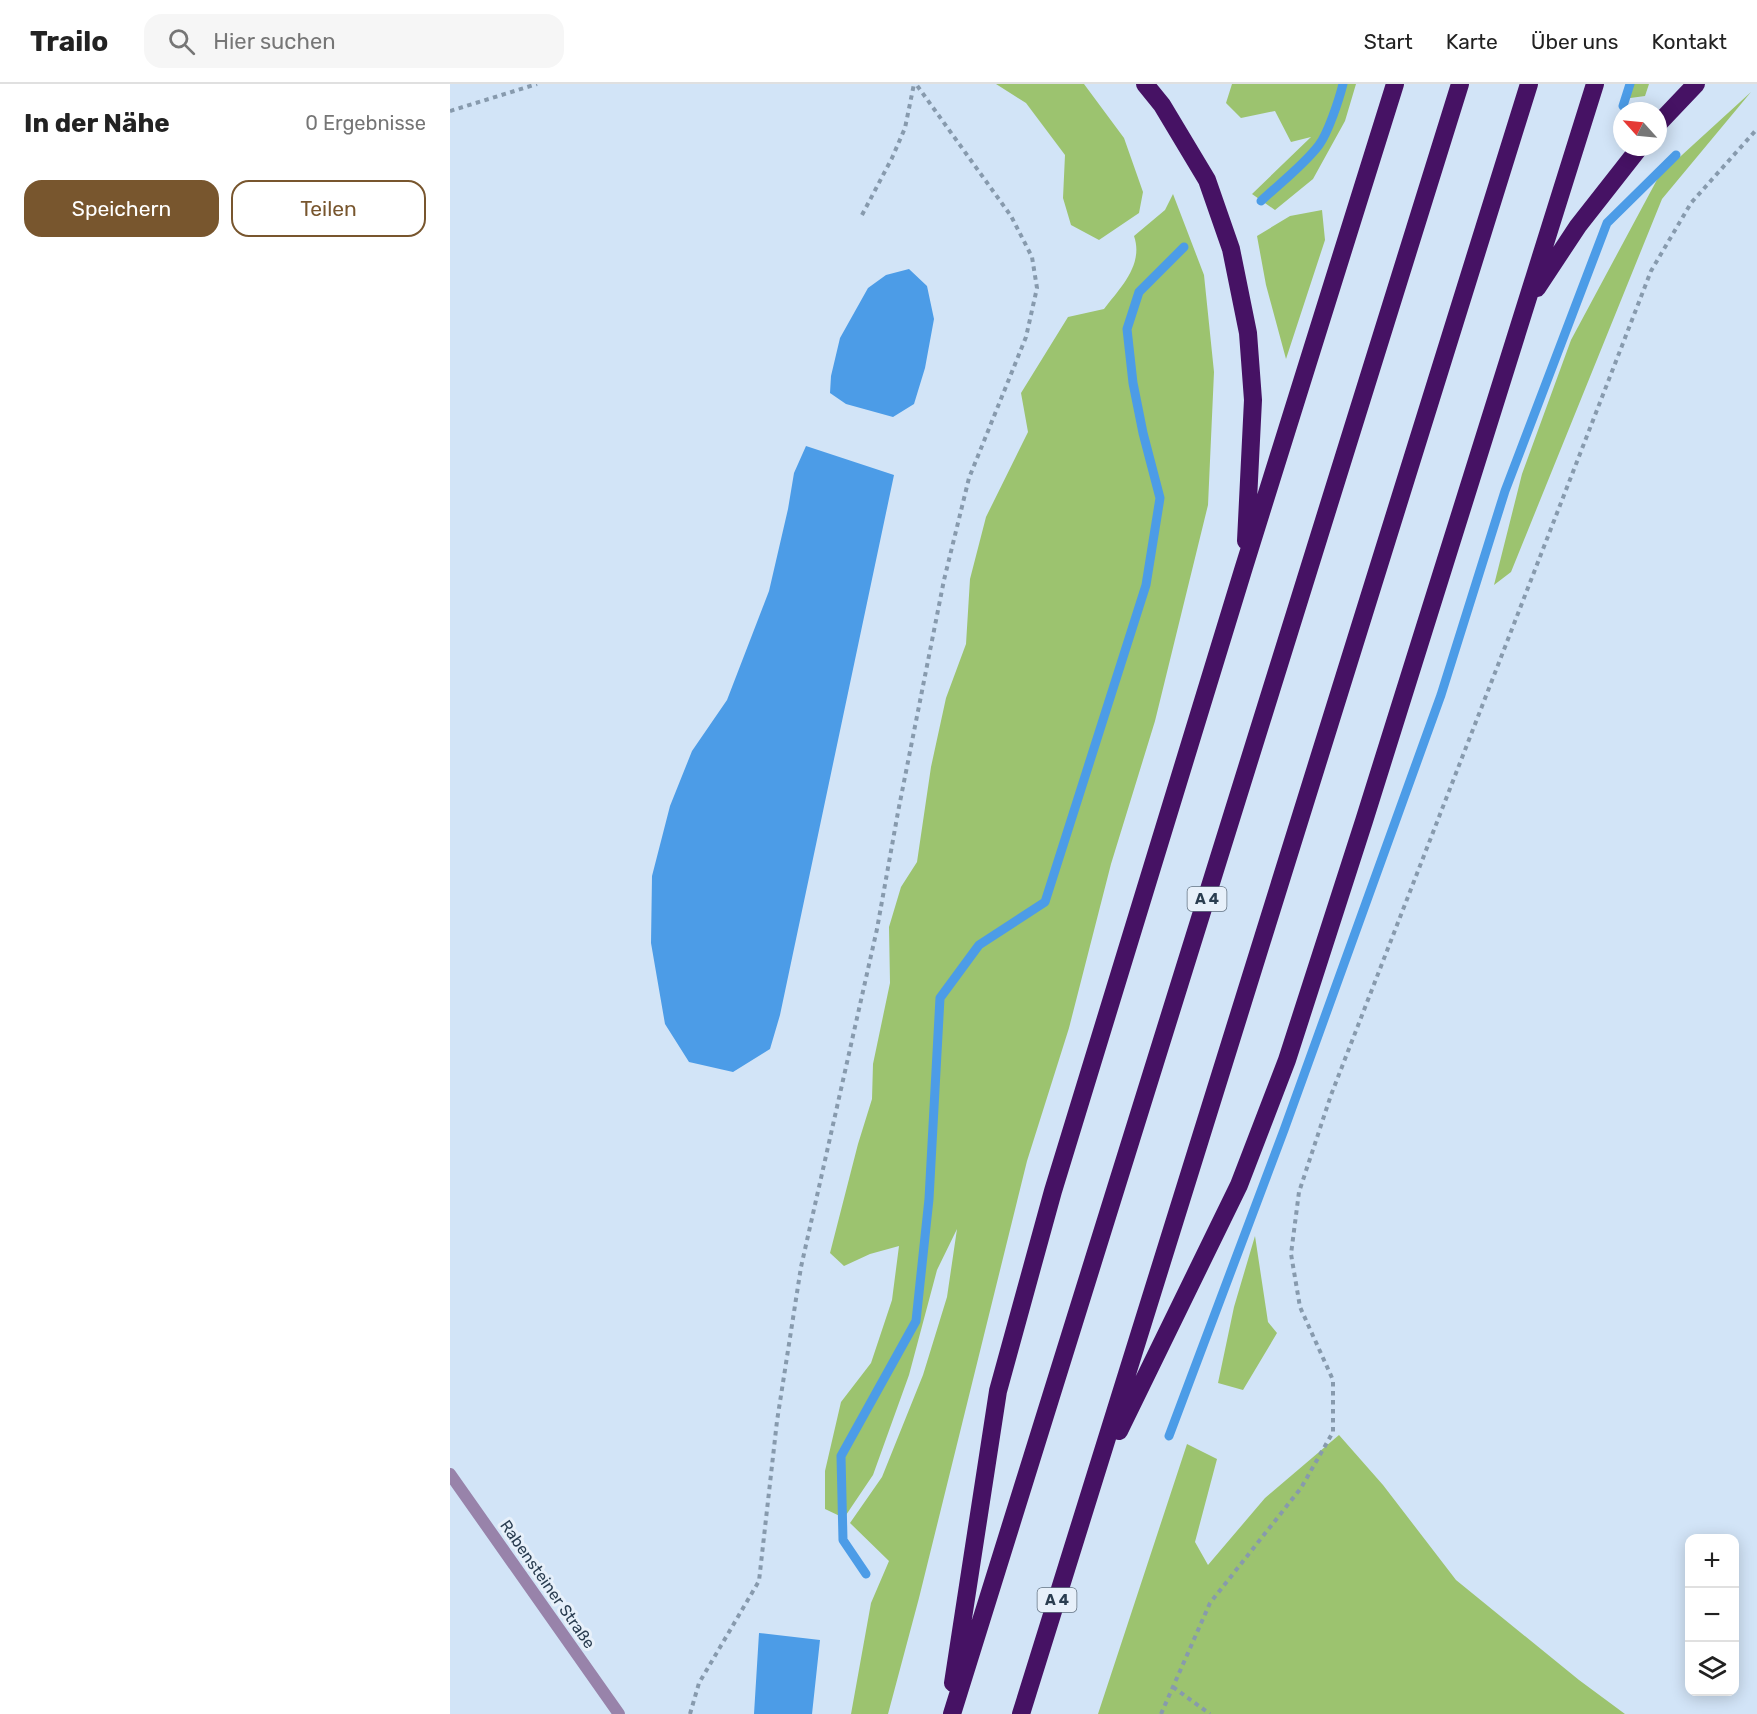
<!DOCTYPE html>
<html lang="de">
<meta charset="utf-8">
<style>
:root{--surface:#fff;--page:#f6f6f6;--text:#222;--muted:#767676;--line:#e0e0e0;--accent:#78562e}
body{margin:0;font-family:Rubik,sans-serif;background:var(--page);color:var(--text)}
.controls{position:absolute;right:18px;bottom:18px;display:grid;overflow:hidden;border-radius:12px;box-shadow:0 3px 15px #0003}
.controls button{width:54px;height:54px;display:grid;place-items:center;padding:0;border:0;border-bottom:2px solid var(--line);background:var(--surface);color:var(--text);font:30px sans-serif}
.compass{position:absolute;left:1163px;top:18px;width:54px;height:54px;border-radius:50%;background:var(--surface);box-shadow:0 3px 15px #0003;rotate:297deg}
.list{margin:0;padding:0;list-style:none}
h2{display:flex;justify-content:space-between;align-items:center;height:78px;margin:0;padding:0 24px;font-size:26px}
h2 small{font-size:20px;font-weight:400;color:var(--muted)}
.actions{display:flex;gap:12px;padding:18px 24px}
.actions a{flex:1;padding:14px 0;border:2px solid var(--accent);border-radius:18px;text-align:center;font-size:21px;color:var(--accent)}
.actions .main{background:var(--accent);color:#fff}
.icon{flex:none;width:33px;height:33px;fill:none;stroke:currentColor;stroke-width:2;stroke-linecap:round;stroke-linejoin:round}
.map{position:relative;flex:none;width:1307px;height:1630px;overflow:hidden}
header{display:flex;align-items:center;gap:36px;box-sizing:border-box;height:84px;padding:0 30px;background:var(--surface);border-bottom:2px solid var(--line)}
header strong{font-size:28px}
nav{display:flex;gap:33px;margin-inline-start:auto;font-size:21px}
.search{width:420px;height:54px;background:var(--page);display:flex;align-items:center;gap:15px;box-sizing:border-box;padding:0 21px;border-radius:18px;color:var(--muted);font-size:22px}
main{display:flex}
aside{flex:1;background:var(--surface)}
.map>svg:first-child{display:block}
</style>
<header>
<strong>Trailo</strong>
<div class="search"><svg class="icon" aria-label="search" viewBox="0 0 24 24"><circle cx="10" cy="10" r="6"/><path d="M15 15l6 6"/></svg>Hier suchen</div>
<nav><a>Start</a><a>Karte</a><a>Über uns</a><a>Kontakt</a></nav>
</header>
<main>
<aside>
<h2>In der Nähe<small>0 Ergebnisse</small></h2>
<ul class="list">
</ul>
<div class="actions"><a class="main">Speichern</a><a>Teilen</a></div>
</aside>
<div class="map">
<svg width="1307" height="1630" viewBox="0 0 1307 1630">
<rect width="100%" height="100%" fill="#d2e4f7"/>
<path fill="#9cc36f" d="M546,0H634L674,54L693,108L689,129L649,156L621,141L613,114L615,71L576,19Z
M782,0H906L895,37L863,95L825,126L802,110L861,53L841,58L825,27L791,34L776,19Z
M1177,0H1199L1195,12L1173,15Z
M1301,8L1212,115L1061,488L1044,501L1072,390L1121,256L1209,92Z
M723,110L754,191L764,288L758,421L705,637L661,780L619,944L577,1077L469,1514L438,1630H401L421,1519L439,1477L400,1439L432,1393L473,1291L497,1213L507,1145L487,1186L459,1291L423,1391L394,1434L375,1425V1387L391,1318L421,1279L442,1216L449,1162L420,1170L394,1182L380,1169L408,1060L422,1015L423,980L440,899L439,843L451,803L467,778L481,683L496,614L516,560L520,495L536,433L578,348L571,309L618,233L654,225C670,204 694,181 684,152L715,126Z
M872,126L875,156L836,275L816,201L807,152L840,132Z
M805,1152L818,1238L827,1249L793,1306L768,1299L784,1223Z
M889,1351L933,1401L1006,1496L1129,1596L1175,1630H648L737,1360L767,1375L745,1458L758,1481L815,1414Z"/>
<path fill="#4c9ce7" d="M459,185L477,202L484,235L475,284L464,320L443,333L396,320L380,309L381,292L390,254L418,204L436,191Z
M356,362L444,391L330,931L320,965L283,988L239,978L215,940L201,859L202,792L220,722L242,667L277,616L319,507L338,425L344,389Z
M309,1549L370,1556L362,1630H304Z"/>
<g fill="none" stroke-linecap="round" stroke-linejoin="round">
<path stroke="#4c9ce7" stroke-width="9" d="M1173,22L1180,0
M811,117C829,100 854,81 869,61C878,49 889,16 893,0
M719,1352L834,1046L991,611L1055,407L1157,139L1226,71
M416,1490L393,1456L391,1372L466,1237L479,1115L490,914L529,861L595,818L696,501L710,414L693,349L683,299L677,245L689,208L734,163"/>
<path stroke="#879aad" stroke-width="4" stroke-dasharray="4.5 4.5" stroke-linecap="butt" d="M0,27L87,0
M412,131L442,74L455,44L464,0
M723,1603L760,1630
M240,1630L249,1599L309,1497L327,1337L351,1183L427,845L448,728L494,496L519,394L576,253L587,204L582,173L561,132L466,0
M711,1630L760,1519L851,1404L883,1348V1296L850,1223L841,1170L849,1108L881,1011L1201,187L1241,119L1307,45"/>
<path stroke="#9883aa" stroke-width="12" d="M0,1390L169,1630"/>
<path stroke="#461264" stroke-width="18" d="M695,0L712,21L757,96L781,165L798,249L803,316L796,457
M1208,40L1246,0
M1087,204L1128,142L1190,63
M669,1347L789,1101L837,976L914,737L1145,0
M503,1599L548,1307L603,1107L794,483L945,0
M502,1630L1010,0
M571,1630L1079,0"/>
</g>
<g text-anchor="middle" stroke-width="6" stroke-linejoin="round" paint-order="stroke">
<g fill="#e7f0fa" stroke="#637383" stroke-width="1.5">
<rect x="737.5" y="803" width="39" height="24" rx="4.5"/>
<rect x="587.5" y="1504" width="39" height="24" rx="4.5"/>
</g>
<g font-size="15" font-weight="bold" fill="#2a3d50">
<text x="757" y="820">A 4</text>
<text x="607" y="1521">A 4</text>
</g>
<g font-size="16" fill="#2a3d50" stroke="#e7f0fa">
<text transform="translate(98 1500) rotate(55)" y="6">Rabensteiner Straße</text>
</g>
</g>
</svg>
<div class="controls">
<button>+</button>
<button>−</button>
<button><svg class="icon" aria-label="layers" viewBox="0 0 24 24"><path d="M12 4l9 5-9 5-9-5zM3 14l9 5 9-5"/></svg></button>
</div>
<svg class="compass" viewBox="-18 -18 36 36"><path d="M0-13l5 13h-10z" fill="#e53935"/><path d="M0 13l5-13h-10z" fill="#767676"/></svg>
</div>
</main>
